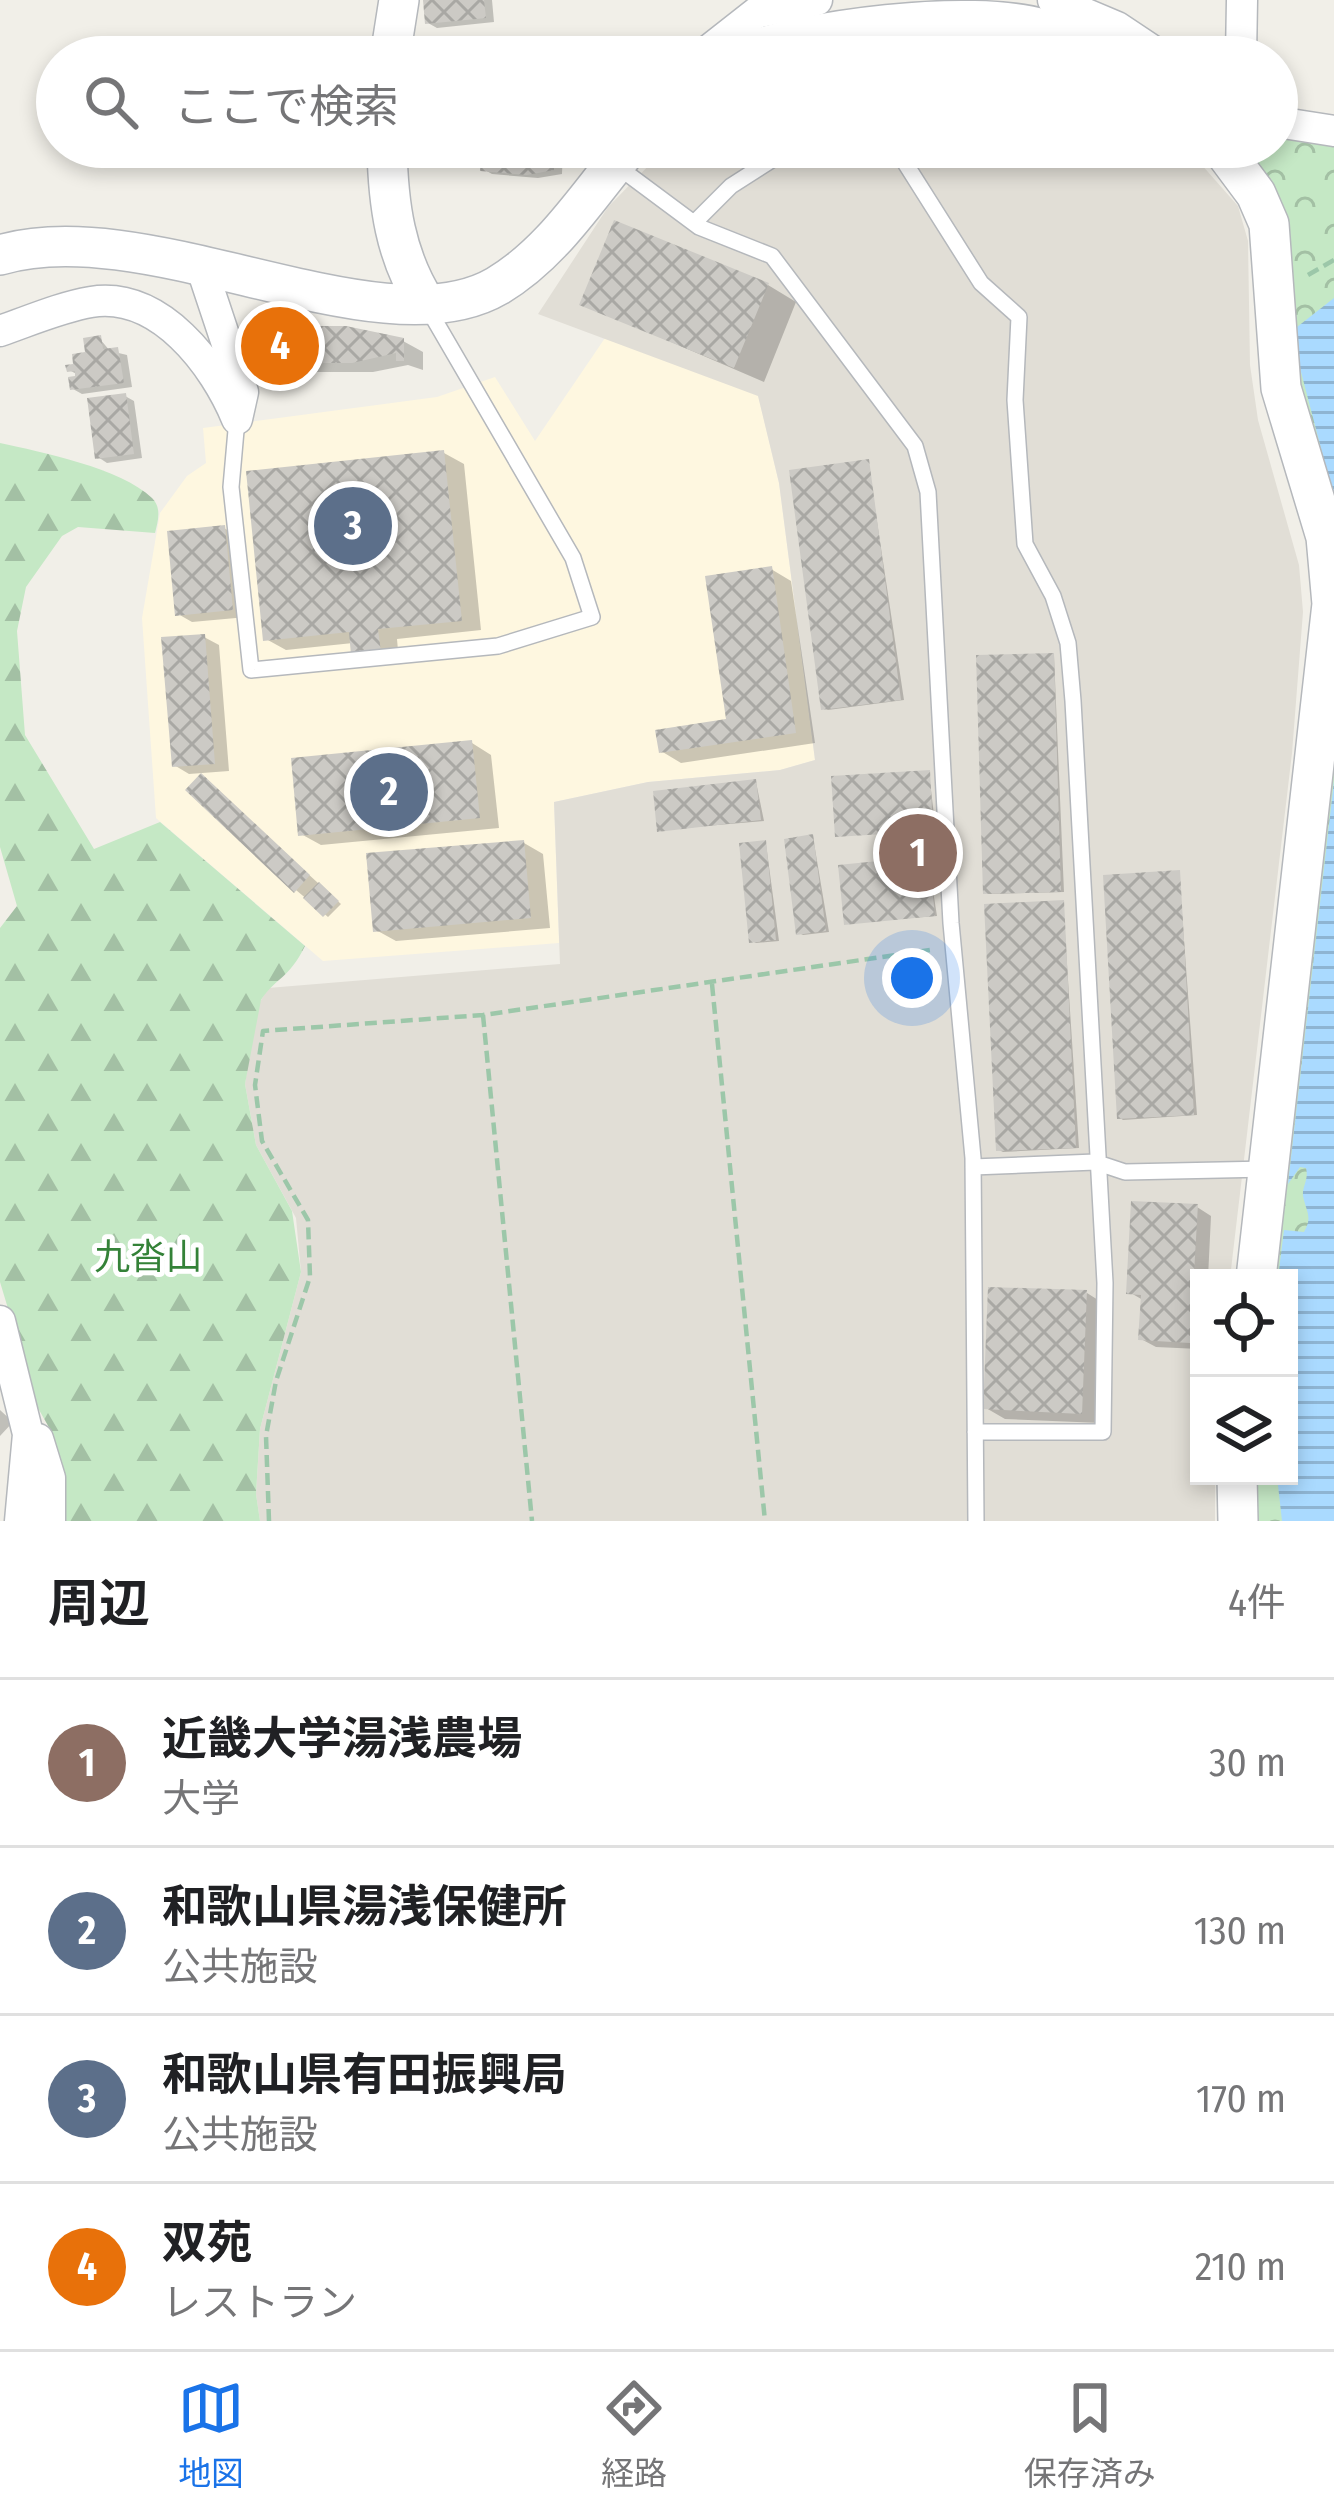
<!DOCTYPE html>
<html lang="ja">
<meta charset="utf-8">
<style>
:root{--surface:#fff;--page:#f2f2f2;--text:#202124;--muted:#757577;--line:#e0e0e0;--accent:#1a73e8}
body{margin:0;font-family:"Fira Sans Condensed","Noto Sans JP",sans-serif;background:var(--page);color:var(--text)}
.controls{position:absolute;right:36px;bottom:36px;display:grid;overflow:hidden;border-radius:0px;box-shadow:0 6px 18px #0003}
.controls button{width:108px;height:108px;display:grid;place-items:center;padding:0;border:0;border-bottom:3px solid var(--line);background:var(--surface);color:var(--text);font:60px sans-serif}
.you{position:absolute;left:912px;top:978px;width:42px;height:42px;margin:-30px;border:9px solid #fff;border-radius:50%;background:#1a73e8;box-shadow:0 0 0 18px #1a73e833}
.badge{display:grid;place-items:center;width:78px;height:78px;border-radius:50%;background:var(--accent);color:#fff;font-size:39px;font-weight:700}
.pin{position:absolute;translate:-50% -50%;border:6px solid #fff;box-shadow:0 3px 12px #0006}
.list{margin:0;padding:0;list-style:none}
h2{display:flex;justify-content:space-between;align-items:center;height:156px;margin:0;padding:0 48px;font-size:51px}
h2 small{font-size:39px;font-weight:400;color:var(--muted)}
.list li{display:grid;grid-template-columns:78px 1fr auto;gap:36px;align-items:center;box-sizing:border-box;height:168px;padding:0 48px;border-top:3px solid var(--line)}
.list b{display:block;font-size:45px;white-space:nowrap}
.list p{margin:0;font-size:39px;white-space:nowrap;color:var(--muted)}
.list em{font-size:39px;font-style:normal;color:var(--muted)}
.icon{flex:none;width:66px;height:66px;fill:none;stroke:currentColor;stroke-width:2;stroke-linecap:round;stroke-linejoin:round}
.map{position:relative;flex:none;width:1334px;height:1521px;overflow:hidden}
.search{position:absolute;background:var(--surface);box-shadow:0 6px 18px #0003;left:36px;right:36px;top:36px;height:132px;display:flex;align-items:center;gap:30px;box-sizing:border-box;padding:0 42px;border-radius:66px;color:var(--muted);font-size:45px}
.sheet{height:828px;background:var(--surface)}
nav{display:flex;justify-content:space-around;align-items:center;box-sizing:border-box;height:168px;border-top:3px solid var(--line);background:var(--surface);font-size:33px;color:var(--muted)}
nav a{display:grid;justify-items:center;gap:6px}
nav .on{color:var(--accent)}
.map>svg:first-child{display:block}
</style>
<div class="map">
<svg width="1334" height="1521" viewBox="0 0 1334 1521">
<defs>
<pattern id="forest-firs" width="22" height="20" patternUnits="userSpaceOnUse" patternTransform="scale(3)"><rect width="22" height="20" fill="#c5e8c5"/><path d="M5 1l3.5 6h-7zM16 11l3.5 6h-7z" fill="#a3c0a4"/></pattern>
<pattern id="park-crowns" width="20" height="18" patternUnits="userSpaceOnUse" patternTransform="scale(3)"><rect width="20" height="18" fill="#c5e8c5"/><path d="M2 6a3 3 0 1 1 6 0M12 15a3 3 0 1 1 6 0" fill="none" stroke="#a3c0a4"/></pattern>
<pattern id="water-rules" width="6" height="5" patternUnits="userSpaceOnUse" patternTransform="scale(3)"><rect width="6" height="5" fill="#aadaff"/><path d="M0 2.5h6" fill="none" stroke="#8eb4d2"/></pattern>
<pattern id="building-cross-hatch" width="8" height="8" patternUnits="userSpaceOnUse" patternTransform="scale(3)"><rect width="8" height="8" fill="#cccac5"/><path d="M0 0l8 8M0 8l8-8" fill="none" stroke="#a9a8a4"/></pattern>
</defs>
<rect width="100%" height="100%" fill="#f1efe8"/>
<path fill="#fef7e0" d="M605,338L758,395L779,483L815,760L780,770L648,782L554,802L559,943L323,961L156,818L142,618L160,513L187,476L206,463L203,428L437,397L495,377L535,441Z"/>
<path fill="#e1ded6" d="M667,147H1186L1238,206L1248,241L1250,365L1258,420L1299,565L1303,612L1292,753L1230,1278H1199V1476H1215V1521H260L256,1494L260,1429L301,1272L296,1218L256,1145L245,1084L256,1009L268,988L560,964L554,802L648,782L780,770L815,760L779,483L758,396L538,314L608,207Z"/>
<path fill="url(#forest-firs)" d="M0,443C41,452 121,468 152,498C162,508 158,521 155,533L78,527L62,536L26,587L17,631L25,735L94,849L160,822L305,946C288,980 276,977 261,1000L245,1084L256,1145L292,1211L301,1272L260,1429L256,1494L260,1521H64L65,1491L51,1431L38,1408L0,1282V928L17,906L0,847Z"/>
<path fill="url(#park-crowns)" d="M1334,134V1521H1238L1237,1476H1289V1278H1256L1332,604L1274,260L1221,147H1277V137Z"/>
<path fill="url(#water-rules)" d="M1334,298V498L1300,368L1297,327Z
M1334,781V1521H1282L1277,1476H1289V1278H1278L1284,1230L1304,1232C1313,1217 1306,1211 1303,1196C1302,1186 1309,1180 1306,1168L1300,1167L1288,1184Z"/>
<path fill="#0003" d="M426,0H492L494,22L437,28L428,23Z
M453,147H563L562,174L538,178L492,174L483,169L484,162L462,164L453,159Z
M768,285L796,302L764,382L583,304Z
M100,339L110,351L127,355L132,387L82,394L73,389L84,378L69,370Z
M403,341L423,352V370L408,365L373,372H283L263,361Z
M125,396L134,401L142,458L107,463L98,457Z
M444,453L464,464L481,630L397,639L399,662L353,643L286,650L266,639Z
M868,462L904,700L828,710L824,708Z
M224,528L239,537L247,617L192,622L178,614Z
M771,569L791,581L815,743L681,763L661,751L729,722Z
M204,637L219,645L229,771L189,774L174,765Z
M1054,656L1064,892L990,894L986,892Z
M472,743L491,755L499,828L321,845L301,834Z
M929,773L936,832L837,835Z
M202,777L341,904L328,917L296,890Z
M756,782L764,821L660,830Z
M813,837L829,932L803,935L799,933Z
M524,843L543,854L550,928L396,941L376,930Z
M766,844L779,941L756,943L752,941Z
M928,859L937,916L847,923Z
M1179,873L1197,1115L1123,1120L1120,1118Z
M1063,903L1079,1148L1003,1152L999,1150Z
M1197,1207L1211,1216L1208,1278H1199V1349L1156,1347L1141,1339L1143,1300L1129,1292Z
M1087,1293L1106,1305L1101,1423L1005,1419L986,1408Z
M0,1410L13,1422L0,1436Z"/>
<path fill="url(#building-cross-hatch)" d="M423,0H484L486,18L425,24Z
M450,147H554V170L527,175L480,171L481,158L450,161Z
M614,220L769,283L734,368L579,305Z
M261,326H346L404,338V361H396V353L352,363H261Z
M101,335L103,349L118,347L124,383L70,390L68,377L75,376V371L67,372L65,365L73,364L72,354L85,352L83,338Z
M126,393L134,454L95,459L87,398Z
M444,450L462,621L378,629L381,652L351,655L349,632L263,641L246,471Z
M869,459L901,700L821,710L789,470Z
M225,525L233,610L175,616L167,531Z
M772,566L796,733L659,753L655,730L726,719L705,576Z
M205,634L215,764L172,767L161,637Z
M1054,653L1061,892L983,894L976,655Z
M472,740L480,818L298,836L291,758Z
M930,770L933,831L835,837L831,776Z
M201,773L310,875L294,893L185,790Z
M756,779L761,820L657,832L653,791Z
M813,834L826,931L796,935L784,839Z
M524,840L531,918L373,932L366,853Z
M766,840L776,940L749,943L739,843Z
M929,856L935,916L844,925L838,865Z
M1180,870L1194,1115L1117,1119L1103,875Z
M319,882L339,901L323,917L303,898Z
M1064,900L1076,1148L996,1151L984,904Z
M1131,1201L1198,1204L1190,1343L1138,1340L1141,1295L1126,1294Z
M988,1287L1087,1290L1082,1414L983,1409Z"/>
<g fill="none" stroke-linecap="round" stroke-linejoin="round">
<g stroke="#b5b8bc" stroke-width="18">
<path id="service" d="M895,147L981,283L1019,317L1015,400L1025,544L1053,596L1068,643L1073,701L1105,1283L1103,1432H975
M617,166L699,227L772,256L915,446L928,492L951,923L973,1158L976,1521
M694,223L731,186L792,147
M237,419L231,487L251,670L498,646L592,617L573,558L427,307
M973,1167L1095,1162L1125,1172L1268,1169"/>
</g>
<g stroke="#b5b8bc" stroke-width="33">
<path id="minor" d="M1053,0L1117,27L1162,57
M700,57L756,13L817,0
M1241,57L1242,0
M1277,122L1334,131
M0,331C29,321 61,307 91,302C160,291 215,365 237,419L243,392L201,266
M0,1321L28,1434L20,1521
M38,1439L50,1478V1521"/>
</g>
<g stroke="#b5b8bc" stroke-width="42">
<path id="tertiary" d="M390,57L399,0
M733,57C802,29 971,8 1043,29C1064,35 1082,46 1101,57
M387,147C388,204 395,256 426,304
M1221,147L1256,194L1269,224L1281,388L1326,537L1332,604L1256,1278
M0,255C147,211 381,354 497,286C553,253 588,195 629,147
M1237,1476L1238,1521"/>
</g>
<path stroke="#9cc7a9" stroke-width="4.5" stroke-dasharray="12 6" stroke-linecap="butt" d="M1308,275L1334,260
M712,984L765,1521
M483,1015L532,1521
M269,1521L266,1436L276,1381L310,1277L308,1220L262,1141L255,1085L263,1031L483,1015L930,950"/>
<use href="#service" stroke="#fff" stroke-width="15"/>
<use href="#minor" stroke="#fff" stroke-width="30"/>
<use href="#tertiary" stroke="#fff" stroke-width="39"/>
</g>
<g text-anchor="middle" stroke-width="10" stroke-linejoin="round" paint-order="stroke">
<g font-size="36" fill="#348238" stroke="#fff">
<text x="148" y="1269">九沓山</text>
</g>
</g>
</svg>
<div class="controls">
<button><svg class="icon" aria-label="locate" viewBox="0 0 24 24"><circle cx="12" cy="12" r="6"/><path d="M12 2v4M12 18v4M2 12h4M18 12h4"/></svg></button>
<button><svg class="icon" aria-label="layers" viewBox="0 0 24 24"><path d="M12 4l9 5-9 5-9-5zM3 14l9 5 9-5"/></svg></button>
</div>
<div class="you"></div>
<div class="pin badge" style="left:918px;top:853px;background:#8d6e63">1</div>
<div class="pin badge" style="left:389px;top:792px;background:#5c6f8a">2</div>
<div class="pin badge" style="left:353px;top:526px;background:#5c6f8a">3</div>
<div class="pin badge" style="left:280px;top:346px;background:#e8710a">4</div>
<div class="search"><svg class="icon" aria-label="search" viewBox="0 0 24 24"><circle cx="10" cy="10" r="6"/><path d="M15 15l6 6"/></svg>ここで検索</div>
</div>
<section class="sheet">
<h2>周辺<small>4件</small></h2>
<ul class="list">
<li><span class="badge" style="background:#8d6e63">1</span><div><b>近畿大学湯浅農場</b><p>大学</p></div><em>30 m</em></li>
<li><span class="badge" style="background:#5c6f8a">2</span><div><b>和歌山県湯浅保健所</b><p>公共施設</p></div><em>130 m</em></li>
<li><span class="badge" style="background:#5c6f8a">3</span><div><b>和歌山県有田振興局</b><p>公共施設</p></div><em>170 m</em></li>
<li><span class="badge" style="background:#e8710a">4</span><div><b>双苑</b><p>レストラン</p></div><em>210 m</em></li>
</ul>
</section>
<nav>
<a class="on"><svg class="icon" aria-label="map" viewBox="0 0 24 24"><path d="M3 6l6-2 6 2 6-2v14l-6 2-6-2-6 2zM9 4v14M15 6v14"/></svg>地図</a>
<a><svg class="icon" aria-label="directions" viewBox="0 0 24 24"><path d="M12 3l9 9-9 9-9-9zM9 14v-3h6M13 9l2 2-2 2"/></svg>経路</a>
<a><svg class="icon" aria-label="saved" viewBox="0 0 24 24"><path d="M7 4h10v16l-5-4-5 4z"/></svg>保存済み</a>
</nav>
